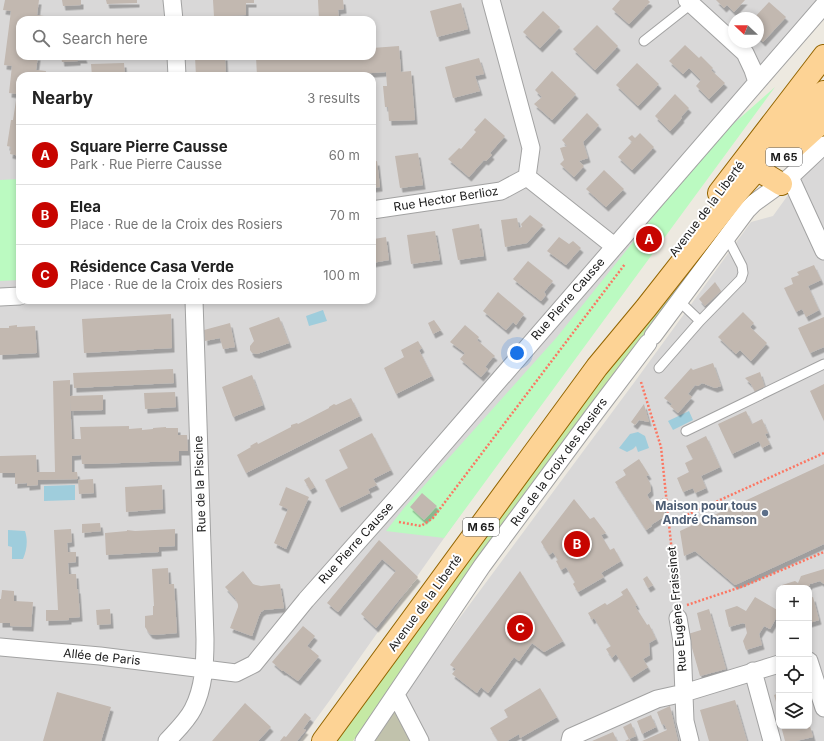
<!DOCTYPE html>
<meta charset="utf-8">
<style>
:root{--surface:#fff;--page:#f6f6f6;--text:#222;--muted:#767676;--line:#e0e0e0;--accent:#c70500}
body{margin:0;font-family:Inter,sans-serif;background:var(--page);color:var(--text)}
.controls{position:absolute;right:12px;bottom:12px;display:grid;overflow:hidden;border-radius:8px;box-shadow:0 2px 6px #0003}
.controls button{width:36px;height:36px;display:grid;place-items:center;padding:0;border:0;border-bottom:1px solid var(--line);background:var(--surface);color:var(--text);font:20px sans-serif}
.compass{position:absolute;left:728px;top:12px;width:36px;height:36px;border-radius:50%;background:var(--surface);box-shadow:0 2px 6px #0003;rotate:292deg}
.you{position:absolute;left:517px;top:353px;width:14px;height:14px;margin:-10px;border:3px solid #fff;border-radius:50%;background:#1a73e8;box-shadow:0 0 0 6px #1a73e833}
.badge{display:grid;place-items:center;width:26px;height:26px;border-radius:50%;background:var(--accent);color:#fff;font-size:13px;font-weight:700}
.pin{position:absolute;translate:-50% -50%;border:2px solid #fff;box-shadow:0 1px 4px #0006}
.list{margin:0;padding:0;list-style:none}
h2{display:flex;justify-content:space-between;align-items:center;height:52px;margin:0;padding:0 16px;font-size:17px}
h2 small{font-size:13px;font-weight:400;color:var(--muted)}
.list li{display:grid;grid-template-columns:26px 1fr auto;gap:12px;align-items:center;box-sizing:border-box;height:60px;padding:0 16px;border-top:1px solid var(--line)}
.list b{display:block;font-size:15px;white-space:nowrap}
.list p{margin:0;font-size:13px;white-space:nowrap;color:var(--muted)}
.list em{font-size:13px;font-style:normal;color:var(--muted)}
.icon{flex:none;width:22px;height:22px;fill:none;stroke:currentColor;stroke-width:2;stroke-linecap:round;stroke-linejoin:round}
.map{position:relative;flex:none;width:824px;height:741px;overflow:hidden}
.search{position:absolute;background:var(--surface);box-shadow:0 2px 6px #0003;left:16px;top:16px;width:360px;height:44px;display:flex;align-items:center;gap:10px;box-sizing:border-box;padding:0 14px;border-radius:12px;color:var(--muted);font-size:15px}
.panel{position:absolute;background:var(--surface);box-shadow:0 2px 6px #0003;left:16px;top:72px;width:360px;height:232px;border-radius:12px}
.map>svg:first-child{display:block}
</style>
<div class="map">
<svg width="824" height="741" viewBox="0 0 824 741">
<defs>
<filter id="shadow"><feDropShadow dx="2.5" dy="4.5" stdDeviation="0" flood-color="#0004"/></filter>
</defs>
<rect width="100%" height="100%" fill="#ede9e0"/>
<path fill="#d9d8d8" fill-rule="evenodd" d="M0,0H823L330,700L300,741H0ZM734,18H758V42H734ZM20,20H372V56H20ZM20,76H372V300H20Z
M824,145V741H375L427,662L636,380L751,222L773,216ZM779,588H809V726H779Z"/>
<path fill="#c1c2ac" d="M397,708L420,741H375Z"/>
<path fill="#c5e9a4" d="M749,197L478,568L353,741H336L577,410L680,274Z"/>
<path fill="#bbfac1" d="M775,87L444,538L386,531L404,508L557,337L714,141Z
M20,179V280L0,281V180Z"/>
<path fill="#9fcddc" d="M323,310L327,321L309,326L306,316Z
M689,411L693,420L673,430L668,421Z
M638,432L645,436L649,448L638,452L636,446L633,449L627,452L619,448L630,434Z
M75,485V500L44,501V486Z
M8,530L25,531C28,540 27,550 23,559H12V547L8,546Z"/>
<path fill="#c2b8b0" filter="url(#shadow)" d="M5,0H39L37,15L44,16L43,20H20V56H38L36,70L46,71L45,76H20V156L10,154L11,147L7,146L11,120H13L17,94L9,93L12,66L4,65L11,11L3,10Z
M62,0H81V5L63,6Z
M106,0H137V3L107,4Z
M213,0H254V3H246V15L214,17Z
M318,0H343L344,9L338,10L339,19L319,20Z
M620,0H648L650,2L629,24L612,9Z
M716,0H745L734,12L727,5L724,8Z
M769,2L786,17L763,42L758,37V18H754Z
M461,3L468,29L437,37L430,11Z
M543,11L560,27L540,48L523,32Z
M138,16V20H113V17Z
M597,25L618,46L595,70L573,49Z
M685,45L699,58L701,56L713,68L711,70L725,83L709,99L696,86L701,80L689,68L683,74L669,61Z
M399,46L401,72L411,71L415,120L389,121L388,107H385L383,86H387L386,72L329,76H257L256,57L372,56V48Z
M61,56H84L85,59H78V61L62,62Z
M210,56H225L226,76H196L195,57Z
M479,58L484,74L475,76L480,91L453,98L445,67Z
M124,63L125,76H92L91,64Z
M637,63L659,84L638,106L616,85Z
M552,71L576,94L552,120L534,104L542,97L535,90Z
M675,94L689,108L681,117L682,118L670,131L655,116Z
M587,113L599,125L583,142L588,158L579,161L584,166L574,177L560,164L564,160L560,148L567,146L562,140Z
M485,118L505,136L490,153L492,155L486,161L484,160L469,177L448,159L459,148L461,149L476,132L474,130Z
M640,133L654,147L632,170L618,157L632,142L628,138L632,135L635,138Z
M418,153L423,185L400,188L395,156Z
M377,161L380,187L372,188V162Z
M604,170L624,189L606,207L586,189Z
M530,215L543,225L527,243L505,247L501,220L517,218L519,228L522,227L521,224Z
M479,224L484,256L458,260L452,229Z
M435,231L440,260L411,264L407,235Z
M374,236V239L386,237L389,260L372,263V237Z
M559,237L569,244L573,241L581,248L566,265L547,251Z
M528,261L553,281L544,292L546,295L541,301L513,279Z
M814,265L821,280L808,286L819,310L806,317L802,309L796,312L784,288L793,284L791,278L799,275L797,272Z
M715,282L721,291L705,306L699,299Z
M498,292L524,314L516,325L513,322L506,330L483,311Z
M743,312L754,323L750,327L767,343L751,361L740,350L736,354L718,337Z
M171,314L172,348L84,353L82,319Z
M279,317L289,343L257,354L252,353L250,350V346L254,341L249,328Z
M824,317V347L810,353L798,328Z
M434,320L441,330L433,334L428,323Z
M230,323L235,347L223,349L220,338L205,341L204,330Z
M17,325V327L35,326L37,353L0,355V328H9V326Z
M465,325L479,337L477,340L495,356L493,358V357L485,367L488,369L481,377L460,359L465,353L450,342Z
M418,341L422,348L419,350L432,376L396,394L384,368L404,357L401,350Z
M713,363L721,386L715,388L702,383L698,386L695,385L688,394L692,397L678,413L670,406L672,404L664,398L691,368L693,370Z
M173,369L174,383L74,388L73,373Z
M760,372L765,388L755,392L751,384L745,378Z
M252,375L263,405L233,417L222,387Z
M70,380V396L103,395V410L71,411L70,398L72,439H81L80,427L129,426V429L142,428V430L153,429V428L166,427V428H178V435H187L188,451H179V461L92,464H82L81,455L72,456V472H77L78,479L38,480V485L27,486V483L15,484V473H0V456L36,455L37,472H55L53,381Z
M824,384V421L810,391Z
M175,392L176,407L145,409L144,393Z
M351,398L360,416L246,473L237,455L251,447L250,446L257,442L258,444L291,427V425L297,423L298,424L329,408V407L334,404L336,405Z
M644,404L649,422L639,420L635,425L631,422Z
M746,411L752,424L762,419L768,433L765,434L770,444L762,448L759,441L732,454L718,424Z
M372,433L391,470L373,479L377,485L368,489L370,493L339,508L325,480L348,468L339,450Z
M706,436L720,467L701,476L706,488L695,493L693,488L683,492L677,478L689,472L685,463L693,459L686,446Z
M639,459L649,475L646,476L650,483L651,491L647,495L653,505L663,498L665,516L651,525L652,526L646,530L615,482L626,475L623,470Z
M824,464V544L735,585L695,551L684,556L680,531Z
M309,477L315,487L310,490L304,480Z
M93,479L94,493L79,494L78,480Z
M162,485L163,509L126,512L125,487Z
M286,487L309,497L286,549L274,543L288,509L279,505Z
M422,493L437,506L424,520L410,507Z
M574,499L590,519L594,517L606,533L601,535L610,550L614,548L621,561L601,573L604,577L578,592L573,584L575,582L566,567L561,570L556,561L558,560L553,552L549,555L541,542Z
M100,523L101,531L82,533V524Z
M71,529L72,542L67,543L68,552H76V562L68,563L69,574H76L77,589H78L80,617L69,618V620L46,621V610H58L54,530Z
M175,529V546L159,547V552L106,555L105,533L127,531V530L135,531Z
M379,540L418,577L376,628L361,614L396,571L382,559L338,612L327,603Z
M168,568L169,584H174L177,633L154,635L150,634L147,630L145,627V616L153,615V606H154L152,569Z
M824,569V584L820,581L810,584L808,588H783L782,585L795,581L798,583L801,576Z
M243,571L253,584L256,585L261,586L280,584L284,608L264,610L261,612L259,616L252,636L230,628L238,607V604L235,598L225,587Z
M520,571L563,641L544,652L532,643L519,661L514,657L488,693L481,687L477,693L452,674L456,669L450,665Z
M647,576L653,585L648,588L643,579Z
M627,588L637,605L635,606L647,625L649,624L656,639L649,643L650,655L643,659L648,667L631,678L616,654L612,658L606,649L611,646L594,618L592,620L588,613L605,603L607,605L623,595L621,592Z
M2,590L14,591V601L33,602L31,627L10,626V623H0V599H1Z
M755,597L779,611V613L770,629L764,626L759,634L762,645L746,650L743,641L747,633L745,624L743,623L729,627L725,610L737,606L746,611Z
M813,597L819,620L809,623V598Z
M110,609L111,624L97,625L96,610Z
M709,609L726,669L700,676L688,634L701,630L697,613Z
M303,626L315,636L307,646L319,656L298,681L284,671H282L272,662Z
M540,688L557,717L520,738L519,734L507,741H498L490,728L508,717L504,710Z
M57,692L111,707L101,741H43Z
M779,693V717L777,710L778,709L774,695Z
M735,700L747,741H709L700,710Z
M245,703L271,727L258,741H212Z
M670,706L678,741H642L667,730L664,724L662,725L657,712Z
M305,713L311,718L303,729L306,730L297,741H280L284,736L286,737Z
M651,715L656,727L642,734L637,721Z
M631,723L636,736L629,739L630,741H625L629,739L623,727Z
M781,726H810L813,737L796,741H785Z
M613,732L617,741H592Z"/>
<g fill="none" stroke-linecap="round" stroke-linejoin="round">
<g stroke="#a2a2a2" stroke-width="11">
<path id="service" d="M644,41L691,4
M679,301L700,321
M659,368L700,321L741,279L743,273L742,266L727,237
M686,431L824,364"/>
</g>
<g stroke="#a2a2a2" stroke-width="19">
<path id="minor" d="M172,0L174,20
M491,0L531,148L527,177
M687,0L745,53L753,70L757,82
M176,56L177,76
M527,177L614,246
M790,177L824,251
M372,210L501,191L527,177
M0,297L20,296
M653,336L747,210L754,203L790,177L824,145
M678,618L682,642L685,721L690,741
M0,647L100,656L236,673L254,664L306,600L402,492L824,5
M809,661L824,708
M753,671L772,741
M396,695L420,741
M167,741C176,731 187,721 193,709C204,688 205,663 205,639L194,300
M364,741L482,566L595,413L648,343
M570,741L571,737L657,699L684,693L779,664"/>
</g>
<g stroke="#936500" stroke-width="24">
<path id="primary" d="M788,153L824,120
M763,173L781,184
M719,193L824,56
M323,741L597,367L646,308L690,252L739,190L824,92"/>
</g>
<path stroke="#fc7662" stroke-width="2.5" stroke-dasharray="2 2" stroke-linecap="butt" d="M641,382L661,447L677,601
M399,522L421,526L433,518L625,264
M669,523L824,453
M687,605L744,586L824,552"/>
<use href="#service" stroke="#fff" stroke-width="9"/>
<use href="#minor" stroke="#fff" stroke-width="17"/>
<use href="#primary" stroke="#fdd395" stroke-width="22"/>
</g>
<circle fill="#5c6f8a" stroke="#fff" stroke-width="1.5" cx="765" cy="513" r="4"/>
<g text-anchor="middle" stroke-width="4" stroke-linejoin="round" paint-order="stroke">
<g fill="#fff" stroke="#5f5f5f" stroke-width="1">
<rect x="766" y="148" width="36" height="18" rx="3"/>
<rect x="463" y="518" width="36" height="18" rx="3"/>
</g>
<g font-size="11" font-weight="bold" fill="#1b1b1b">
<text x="784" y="161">M 65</text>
<text x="481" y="531">M 65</text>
</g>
<g font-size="12" fill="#1b1b1b" stroke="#fff">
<text transform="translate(446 199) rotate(-9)" y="4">Rue Hector Berlioz</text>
<text transform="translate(707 209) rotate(-53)" y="4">Avenue de la Liberté</text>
<text transform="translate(568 299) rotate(-49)" y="4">Rue Pierre Causse</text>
<text transform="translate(559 462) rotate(-54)" y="4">Rue de la Croix des Rosiers</text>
<text transform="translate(200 484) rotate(-92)" y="4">Rue de la Piscine</text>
<text transform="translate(356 543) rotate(-48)" y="4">Rue Pierre Causse</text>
<text transform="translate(425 603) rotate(-54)" y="4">Avenue de la Liberté</text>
<text transform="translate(677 609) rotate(-95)" y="4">Rue Eugène Fraissinet</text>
<text transform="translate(102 657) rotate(6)" y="4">Allée de Paris</text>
</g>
<g font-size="12" font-weight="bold" fill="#4e5e75" stroke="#fff" text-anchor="end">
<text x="757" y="510">Maison pour tous<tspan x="757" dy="14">André Chamson</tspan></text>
</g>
</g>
</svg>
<div class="controls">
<button>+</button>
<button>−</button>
<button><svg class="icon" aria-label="locate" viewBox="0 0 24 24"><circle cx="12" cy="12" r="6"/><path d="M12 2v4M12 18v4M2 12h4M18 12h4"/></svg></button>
<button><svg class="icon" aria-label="layers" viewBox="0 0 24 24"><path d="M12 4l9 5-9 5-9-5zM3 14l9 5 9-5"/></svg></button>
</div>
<svg class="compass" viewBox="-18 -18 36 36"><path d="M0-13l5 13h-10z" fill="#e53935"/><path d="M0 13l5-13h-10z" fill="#767676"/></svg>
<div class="you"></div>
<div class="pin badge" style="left:649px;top:239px">A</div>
<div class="pin badge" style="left:577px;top:544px">B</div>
<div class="pin badge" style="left:520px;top:628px">C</div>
<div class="search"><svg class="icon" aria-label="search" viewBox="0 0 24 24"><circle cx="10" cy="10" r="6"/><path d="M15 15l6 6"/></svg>Search here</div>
<section class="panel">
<h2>Nearby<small>3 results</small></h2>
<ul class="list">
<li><span class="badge">A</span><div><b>Square Pierre Causse</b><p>Park · Rue Pierre Causse</p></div><em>60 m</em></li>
<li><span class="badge">B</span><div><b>Elea</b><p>Place · Rue de la Croix des Rosiers</p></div><em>70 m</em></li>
<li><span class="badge">C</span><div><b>Résidence Casa Verde</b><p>Place · Rue de la Croix des Rosiers</p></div><em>100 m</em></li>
</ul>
</section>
</div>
